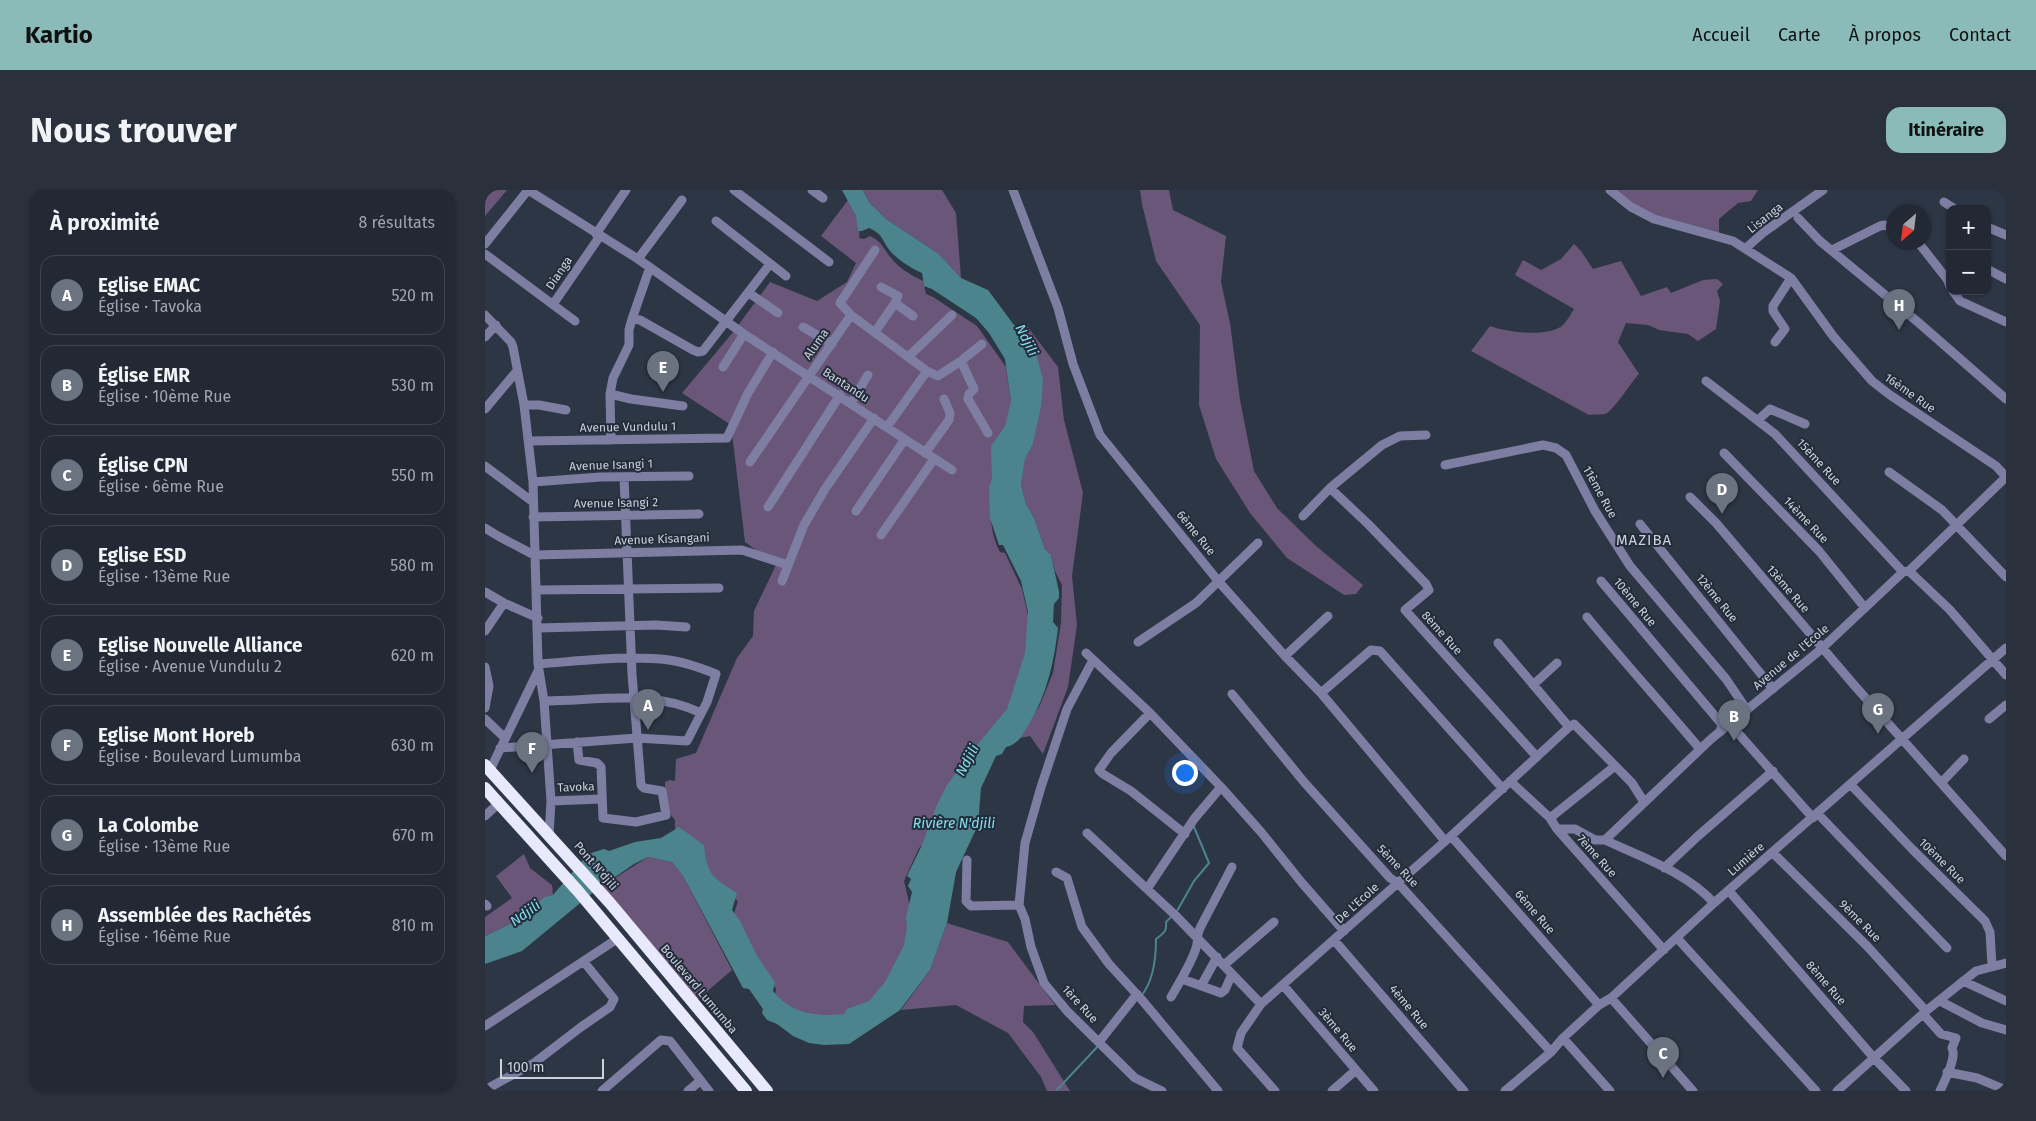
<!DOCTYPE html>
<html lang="fr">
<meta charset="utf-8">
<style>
:root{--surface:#222834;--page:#2a303c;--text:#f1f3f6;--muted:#a2a6ac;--line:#3f444f;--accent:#8bbbb9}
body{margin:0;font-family:"Fira Sans",sans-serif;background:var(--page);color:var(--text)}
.controls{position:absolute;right:15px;top:15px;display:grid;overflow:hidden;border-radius:10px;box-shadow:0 1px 4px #0004}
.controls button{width:45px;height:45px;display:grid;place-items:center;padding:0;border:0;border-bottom:1px solid var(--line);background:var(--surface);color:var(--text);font:25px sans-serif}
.compass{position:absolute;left:1401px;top:15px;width:45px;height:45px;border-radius:50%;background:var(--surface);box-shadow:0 1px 4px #0004;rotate:208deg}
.scale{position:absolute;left:15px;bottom:12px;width:104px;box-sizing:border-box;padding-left:5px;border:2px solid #ccd2db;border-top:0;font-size:14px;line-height:18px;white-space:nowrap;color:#ccd2db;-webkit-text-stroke:4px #232c3a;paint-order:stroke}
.you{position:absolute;left:699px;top:582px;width:18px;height:18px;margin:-12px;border:4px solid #fff;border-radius:50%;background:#1a73e8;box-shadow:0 0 0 8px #1a73e833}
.badge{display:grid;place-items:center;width:32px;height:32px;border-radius:50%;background:var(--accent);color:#fff;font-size:16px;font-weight:700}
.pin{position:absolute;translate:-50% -41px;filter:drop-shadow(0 1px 2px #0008)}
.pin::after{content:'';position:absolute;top:26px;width:18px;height:15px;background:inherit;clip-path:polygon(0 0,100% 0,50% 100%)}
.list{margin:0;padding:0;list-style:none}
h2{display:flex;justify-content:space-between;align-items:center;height:65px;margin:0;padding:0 20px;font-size:21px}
h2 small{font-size:16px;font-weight:400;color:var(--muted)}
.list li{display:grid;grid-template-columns:32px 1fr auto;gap:15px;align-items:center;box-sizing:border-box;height:80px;margin:0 10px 10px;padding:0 10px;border:1px solid var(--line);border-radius:15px}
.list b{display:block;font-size:19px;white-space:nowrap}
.list p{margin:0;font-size:16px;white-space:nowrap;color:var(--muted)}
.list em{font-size:16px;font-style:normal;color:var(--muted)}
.map{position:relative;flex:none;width:1521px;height:901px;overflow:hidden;border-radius:15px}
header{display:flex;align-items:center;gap:30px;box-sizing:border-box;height:70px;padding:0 25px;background:var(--accent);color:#111}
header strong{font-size:24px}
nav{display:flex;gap:28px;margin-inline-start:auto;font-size:18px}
.intro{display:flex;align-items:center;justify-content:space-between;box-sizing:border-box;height:120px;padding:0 30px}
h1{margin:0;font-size:35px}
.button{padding:12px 22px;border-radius:15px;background:var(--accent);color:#111;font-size:18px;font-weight:700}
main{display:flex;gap:30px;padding:0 30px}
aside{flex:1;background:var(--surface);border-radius:15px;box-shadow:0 1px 4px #0004}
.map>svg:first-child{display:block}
</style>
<header>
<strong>Kartio</strong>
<nav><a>Accueil</a><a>Carte</a><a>À propos</a><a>Contact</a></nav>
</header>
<div class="intro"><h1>Nous trouver</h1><a class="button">Itinéraire</a></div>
<main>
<aside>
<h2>À proximité<small>8 résultats</small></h2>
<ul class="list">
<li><span class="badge" style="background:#6b7280">A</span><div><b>Eglise EMAC</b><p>Église · Tavoka</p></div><em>520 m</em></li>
<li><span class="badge" style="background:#6b7280">B</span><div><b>Église EMR</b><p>Église · 10ème Rue</p></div><em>530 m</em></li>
<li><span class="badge" style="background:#6b7280">C</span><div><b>Église CPN</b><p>Église · 6ème Rue</p></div><em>550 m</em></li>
<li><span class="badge" style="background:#6b7280">D</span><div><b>Eglise ESD</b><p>Église · 13ème Rue</p></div><em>580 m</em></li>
<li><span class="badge" style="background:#6b7280">E</span><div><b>Eglise Nouvelle Alliance</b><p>Église · Avenue Vundulu 2</p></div><em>620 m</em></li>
<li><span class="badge" style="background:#6b7280">F</span><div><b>Eglise Mont Horeb</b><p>Église · Boulevard Lumumba</p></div><em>630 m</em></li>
<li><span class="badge" style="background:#6b7280">G</span><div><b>La Colombe</b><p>Église · 13ème Rue</p></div><em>670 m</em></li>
<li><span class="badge" style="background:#6b7280">H</span><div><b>Assemblée des Rachétés</b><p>Église · 16ème Rue</p></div><em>810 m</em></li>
</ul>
</aside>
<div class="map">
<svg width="1521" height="901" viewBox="0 0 1521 901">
<rect width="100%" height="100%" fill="#2d3645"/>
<path fill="#695679" d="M0,0H22L0,26Z
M378,0H457L471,23L476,88L454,64L401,29L384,12Z
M655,0H684L688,20L741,46L736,92L745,133L755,210L769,281L792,318L831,356L878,395L871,404L859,405L802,368L765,323L731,269L714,215L715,135L671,71L657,14Z
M1126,0H1273L1266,11L1253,13L1234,29V46L1169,29Z
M363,10L375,34L374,48L379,49L385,46C398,52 398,59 407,69C415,79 426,85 438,91L441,104L448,107L492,136L521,177L527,218L506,325C506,338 509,351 515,362L520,363L537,399L544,430L542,471L532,503L444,649L434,658L419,691L426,721L420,762L385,819L339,835L289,809L291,799L248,727L253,711L229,695L221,671L220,663L190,647V630C180,620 180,605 180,592L185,590L190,591L191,569L211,563L252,468L268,446L269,421L291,375L260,352L246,235L197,203L249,141L285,92L332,111L362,92L371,73L336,46Z
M1089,54L1096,61L1108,79L1136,71L1156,106L1182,97L1186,103L1218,90L1232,89L1238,94L1232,101L1235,111L1231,139L1213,151L1203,144L1174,140L1163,135L1141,133L1133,152L1154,184C1146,192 1128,222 1120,224C1115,225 1109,224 1104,225L986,161L1005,136C1021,142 1064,148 1078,135C1082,131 1086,124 1089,119L1030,85L1038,70L1056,80L1076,69Z
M542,136L573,177L579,230L598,303L587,386L592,435L583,497L558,564L545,546L535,548L555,515L568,483L576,433L577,395L570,381L566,365L560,359L549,328L541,314L536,295L540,268L548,254L551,235V163L540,140Z
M39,664L45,678L67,695L68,705L27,733L0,746V727L27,708L11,686Z
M163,667L187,672L198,686L247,780L211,811L111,700Z
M462,733L523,752L570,815L539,816L538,832L548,842L585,901H562L556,887L523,843L471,815L416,820L445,780Z"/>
<path fill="#4b848c" d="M357,0H378L384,12L401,29L454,64L476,88L503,100L529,135L540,140L551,163L558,190L556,216L548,254L540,269L536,295L541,314L549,328L560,359L566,365L574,402V408L569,414L568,432L573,438C569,472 562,504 544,534C538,544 534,554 521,557L517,564L511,566L496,598L493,635L471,682L462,733L445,780L415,820L364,854L339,855L324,853L308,846L292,834L282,830L277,823L278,819L264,799L258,798L198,686L187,672L163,667L149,674L111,700L37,761L0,774V746L27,733L60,707L68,705L103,664L119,659L124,661L150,652L176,648L194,637L219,655C222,685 228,688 252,703L247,720L255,731L272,766L290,792L288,801C306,824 332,827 359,824L362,819L384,811L400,792L419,755L422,737L421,727L427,702L423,696L426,689L422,686L437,655L451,617L462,595L487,561L522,519L540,463L543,422L536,391L518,355H514L505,328L504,298L507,288L506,256L520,236L526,211L520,169L504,143L491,128L447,99L439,96L437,83C426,78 416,72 407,63C396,51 400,45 384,38L377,41H373L371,26Z"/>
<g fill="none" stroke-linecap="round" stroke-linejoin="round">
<path stroke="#4b848c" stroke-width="2" d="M692,721L709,691L724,673L709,637
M656,806C669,791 671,768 671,749C678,743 682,743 681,732L686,727
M571,901L614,855"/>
<path stroke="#7d7ea2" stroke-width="9" d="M43,0L153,69L259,144L467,280
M249,0L344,72
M327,0L338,8
M528,0L573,118L588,174L615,245L734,392L800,466L836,503L960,651
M1125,0L1146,17L1169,29L1248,51L1306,88L1348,146L1387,191L1405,205L1511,276L1521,287
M1459,12L1470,19
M1313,28L1335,51L1434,133L1521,209
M231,31L301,86
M1502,37L1521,45
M111,44L141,0
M1431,52L1436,56L1462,89L1465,96
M0,54L43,0
M1261,58L1279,42L1338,0
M1347,60L1395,36L1400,35L1408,39
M0,64L90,131
M153,69L197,10
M1502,79L1521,89
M396,97L413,106L410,113
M1468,101L1475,111L1521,132
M264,103L293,123
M67,113L71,110L115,46
M0,125L26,152L28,157L39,215L48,292L53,474L59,511L66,611L64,645
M366,125L355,113L390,60
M147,129L165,77
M318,137L347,154
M390,142L410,113L428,126
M0,147L11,135
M1290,152L1300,139L1288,121V116L1306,88
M424,166L467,125
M476,171L489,199L484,204L483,209L503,243
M238,177L259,144
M442,181L453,186L476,171L497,154
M1221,191L1290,244L1418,382
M125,204L146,209L198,216
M366,213L383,185
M39,215H54L81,220
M0,219L32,181
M1273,230L1285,219L1320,234
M126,250L125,204L128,188L144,155V140L147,129L155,130L208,160L213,162L218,161L285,74
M44,251L242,248L263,203L288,162
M440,263L464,230L465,223L459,209
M1239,263L1334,361L1380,418
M265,272L366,125L442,181L402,237
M960,275L1058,255L1071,258L1081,265L1110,321L1145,376L1241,489L1262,520
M0,276L48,312
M1404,282L1457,320L1521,387
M48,292L116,287L204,286
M845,298L883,334L941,394L944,400L920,420L1052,567
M1205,307L1231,333L1369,495L1521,666
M283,317L355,205
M371,321L420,249
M818,326L845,298L897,255L915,246L941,245
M48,327L214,324
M1155,334L1288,499
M0,338L13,346L49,365L257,360L303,375
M396,345L449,269
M1424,381L1465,420L1521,485
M297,391L319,335L340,299L389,228
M1116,391L1235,532L1237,535L1235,542
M52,400L234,398
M0,402L19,413L53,428
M1102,427C1139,472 1178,515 1215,559
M53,438L171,435L201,437
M0,441L19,413
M653,452L711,413L773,353
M1013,453L1084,537
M601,463L665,523L736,597L776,642L817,693L859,741
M800,466L843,426
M608,470L582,519L556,597L540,653L534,715L540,729L546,757L559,793L582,821L650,888L677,901
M0,477L4,496L0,518
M1048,495L1072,473
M836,503L886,460L895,461L1018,599
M747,504L819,592L905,688L913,693L1066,862
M59,511C110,511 169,499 216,523
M665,523L626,563L614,580L618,584L646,601L700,644
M0,529L20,548
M1504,529L1521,515
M1245,534L1328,628
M92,552L94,570L112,573L116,577L118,628L151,632L181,625L177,601L159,598L156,595L147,484L139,287
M15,558L152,548L202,551L222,512L231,484C216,478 200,472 184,470C141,465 96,471 53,474
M5,580L53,481
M1025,591L1065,628L1072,639L1179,760
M1456,593L1479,569
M1366,595L1428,660L1500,731L1505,742L1507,776
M66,611L117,609
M1333,624L1462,758
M0,626L14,613
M1065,628L1130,576
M1072,639H1090L1110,650H1120C1158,668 1201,682 1229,713
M602,643L662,699L709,629L736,597
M966,646L1114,815
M1120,650L1226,549L1334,461L1418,382L1424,381L1521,287
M1288,663L1382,756L1441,821
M482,670L481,711L486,716L534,715
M1179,678L1213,646L1288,581
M571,682L582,688L597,737L624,774L657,810L733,901
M662,699L690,725L776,814
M1244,701L1389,868L1421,901
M0,714L2,716
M1192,748L1331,901
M849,750L979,901
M739,775L789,732
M697,789L736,803L740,800L747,784
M1478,791L1521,811
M798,795L889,901
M716,796L732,767
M686,807C693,795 710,767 712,754C713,747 712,744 715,738L747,677
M1126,808L1208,901
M1455,811L1497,833L1521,840
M1438,824L1456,844L1471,848L1467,858C1472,867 1460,890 1455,901
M0,836L132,749
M1078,848L1125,901
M614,852L652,804
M1462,882L1492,888L1521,900
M0,900L49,873L96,837L125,817L129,809L99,772
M117,901L176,850L185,851L224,901
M203,901L215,891
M790,901L752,858L756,843L776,814L966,646L1084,537L1089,534L1094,539L1147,593L1159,612
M847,901L871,880
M1020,901L1066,862L1078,848L1114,815L1126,808L1229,713L1521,458
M1352,901L1441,821L1491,781L1521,773"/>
<path stroke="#e8e9fb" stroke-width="12" d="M0,575L125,713L282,901
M0,598L93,701L261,901"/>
</g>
<g text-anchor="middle" stroke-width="4" stroke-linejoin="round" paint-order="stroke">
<g font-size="12" fill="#ccd2db" stroke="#232c3a">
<text transform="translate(1280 28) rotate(-38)" y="4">Lisanga</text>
<text transform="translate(74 83) rotate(-56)" y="4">Dianga</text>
<text transform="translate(331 154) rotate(-55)" y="4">Aluma</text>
<text transform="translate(361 195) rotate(33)" y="4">Bantandu</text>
<text transform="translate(1425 203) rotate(35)" y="4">16ème Rue</text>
<text transform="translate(143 237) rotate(-1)" y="4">Avenue Vundulu 1</text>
<text transform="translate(1334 272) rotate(47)" y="4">15ème Rue</text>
<text transform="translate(126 275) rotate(-2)" y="4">Avenue Isangi 1</text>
<text transform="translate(1115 302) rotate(61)" y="4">11ème Rue</text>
<text transform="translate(131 313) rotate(-1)" y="4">Avenue Isangi 2</text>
<text transform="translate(1321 330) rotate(46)" y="4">14ème Rue</text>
<text transform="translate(711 343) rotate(51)" y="4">6ème Rue</text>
<text transform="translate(177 349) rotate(-2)" y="4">Avenue Kisangani</text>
<text transform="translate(1303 399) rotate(49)" y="4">13ème Rue</text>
<text transform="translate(1232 408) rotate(51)" y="4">12ème Rue</text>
<text transform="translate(1150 412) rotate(50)" y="4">10ème Rue</text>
<text transform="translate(957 443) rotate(48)" y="4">8ème Rue</text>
<text transform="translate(1306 467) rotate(-40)" y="4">Avenue de l'Ecole</text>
<text transform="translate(91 597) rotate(-2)" y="4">Tavoka</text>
<text transform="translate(1112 666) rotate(48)" y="4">7ème Rue</text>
<text transform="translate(1261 669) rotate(-41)" y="4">Lumière</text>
<text transform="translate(1457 671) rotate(44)" y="4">10ème Rue</text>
<text transform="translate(111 676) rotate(49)" y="4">Pont N'djili</text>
<text transform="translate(913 676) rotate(46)" y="4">5ème Rue</text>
<text transform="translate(872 713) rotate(-42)" y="4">De L'Ecole</text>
<text transform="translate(1050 722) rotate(49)" y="4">6ème Rue</text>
<text transform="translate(1375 731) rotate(45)" y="4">9ème Rue</text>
<text transform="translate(1341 793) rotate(49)" y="4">8ème Rue</text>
<text transform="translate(214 799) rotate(50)" y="4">Boulevard Lumumba</text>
<text transform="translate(595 814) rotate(47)" y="4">1ère Rue</text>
<text transform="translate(924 817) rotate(50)" y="4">4ème Rue</text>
<text transform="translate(853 840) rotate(50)" y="4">3ème Rue</text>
</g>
<g font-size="14" font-style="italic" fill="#83e0ee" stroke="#232c3a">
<text transform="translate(542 150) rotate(63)" y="5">Ndjili</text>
<text transform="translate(482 570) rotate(-62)" y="5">Ndjili</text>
<text x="469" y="638">Rivière N'djili</text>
<text transform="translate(40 723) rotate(-36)" y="5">Ndjili</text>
</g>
<g font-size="15" letter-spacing="1" fill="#ccd2db" stroke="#232c3a">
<text x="1159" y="355">MAZIBA</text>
</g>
</g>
</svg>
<div class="controls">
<button>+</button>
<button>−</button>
</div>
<svg class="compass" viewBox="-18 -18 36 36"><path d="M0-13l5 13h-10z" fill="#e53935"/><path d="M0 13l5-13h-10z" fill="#a2a6ac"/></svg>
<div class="scale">100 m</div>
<div class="you"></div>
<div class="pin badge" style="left:163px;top:540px;background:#6b7280">A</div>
<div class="pin badge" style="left:1249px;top:551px;background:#6b7280">B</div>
<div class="pin badge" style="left:1178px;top:888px;background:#6b7280">C</div>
<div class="pin badge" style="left:1237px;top:324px;background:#6b7280">D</div>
<div class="pin badge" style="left:178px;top:202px;background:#6b7280">E</div>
<div class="pin badge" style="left:47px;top:583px;background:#6b7280">F</div>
<div class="pin badge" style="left:1393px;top:544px;background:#6b7280">G</div>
<div class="pin badge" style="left:1414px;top:140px;background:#6b7280">H</div>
</div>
</main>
